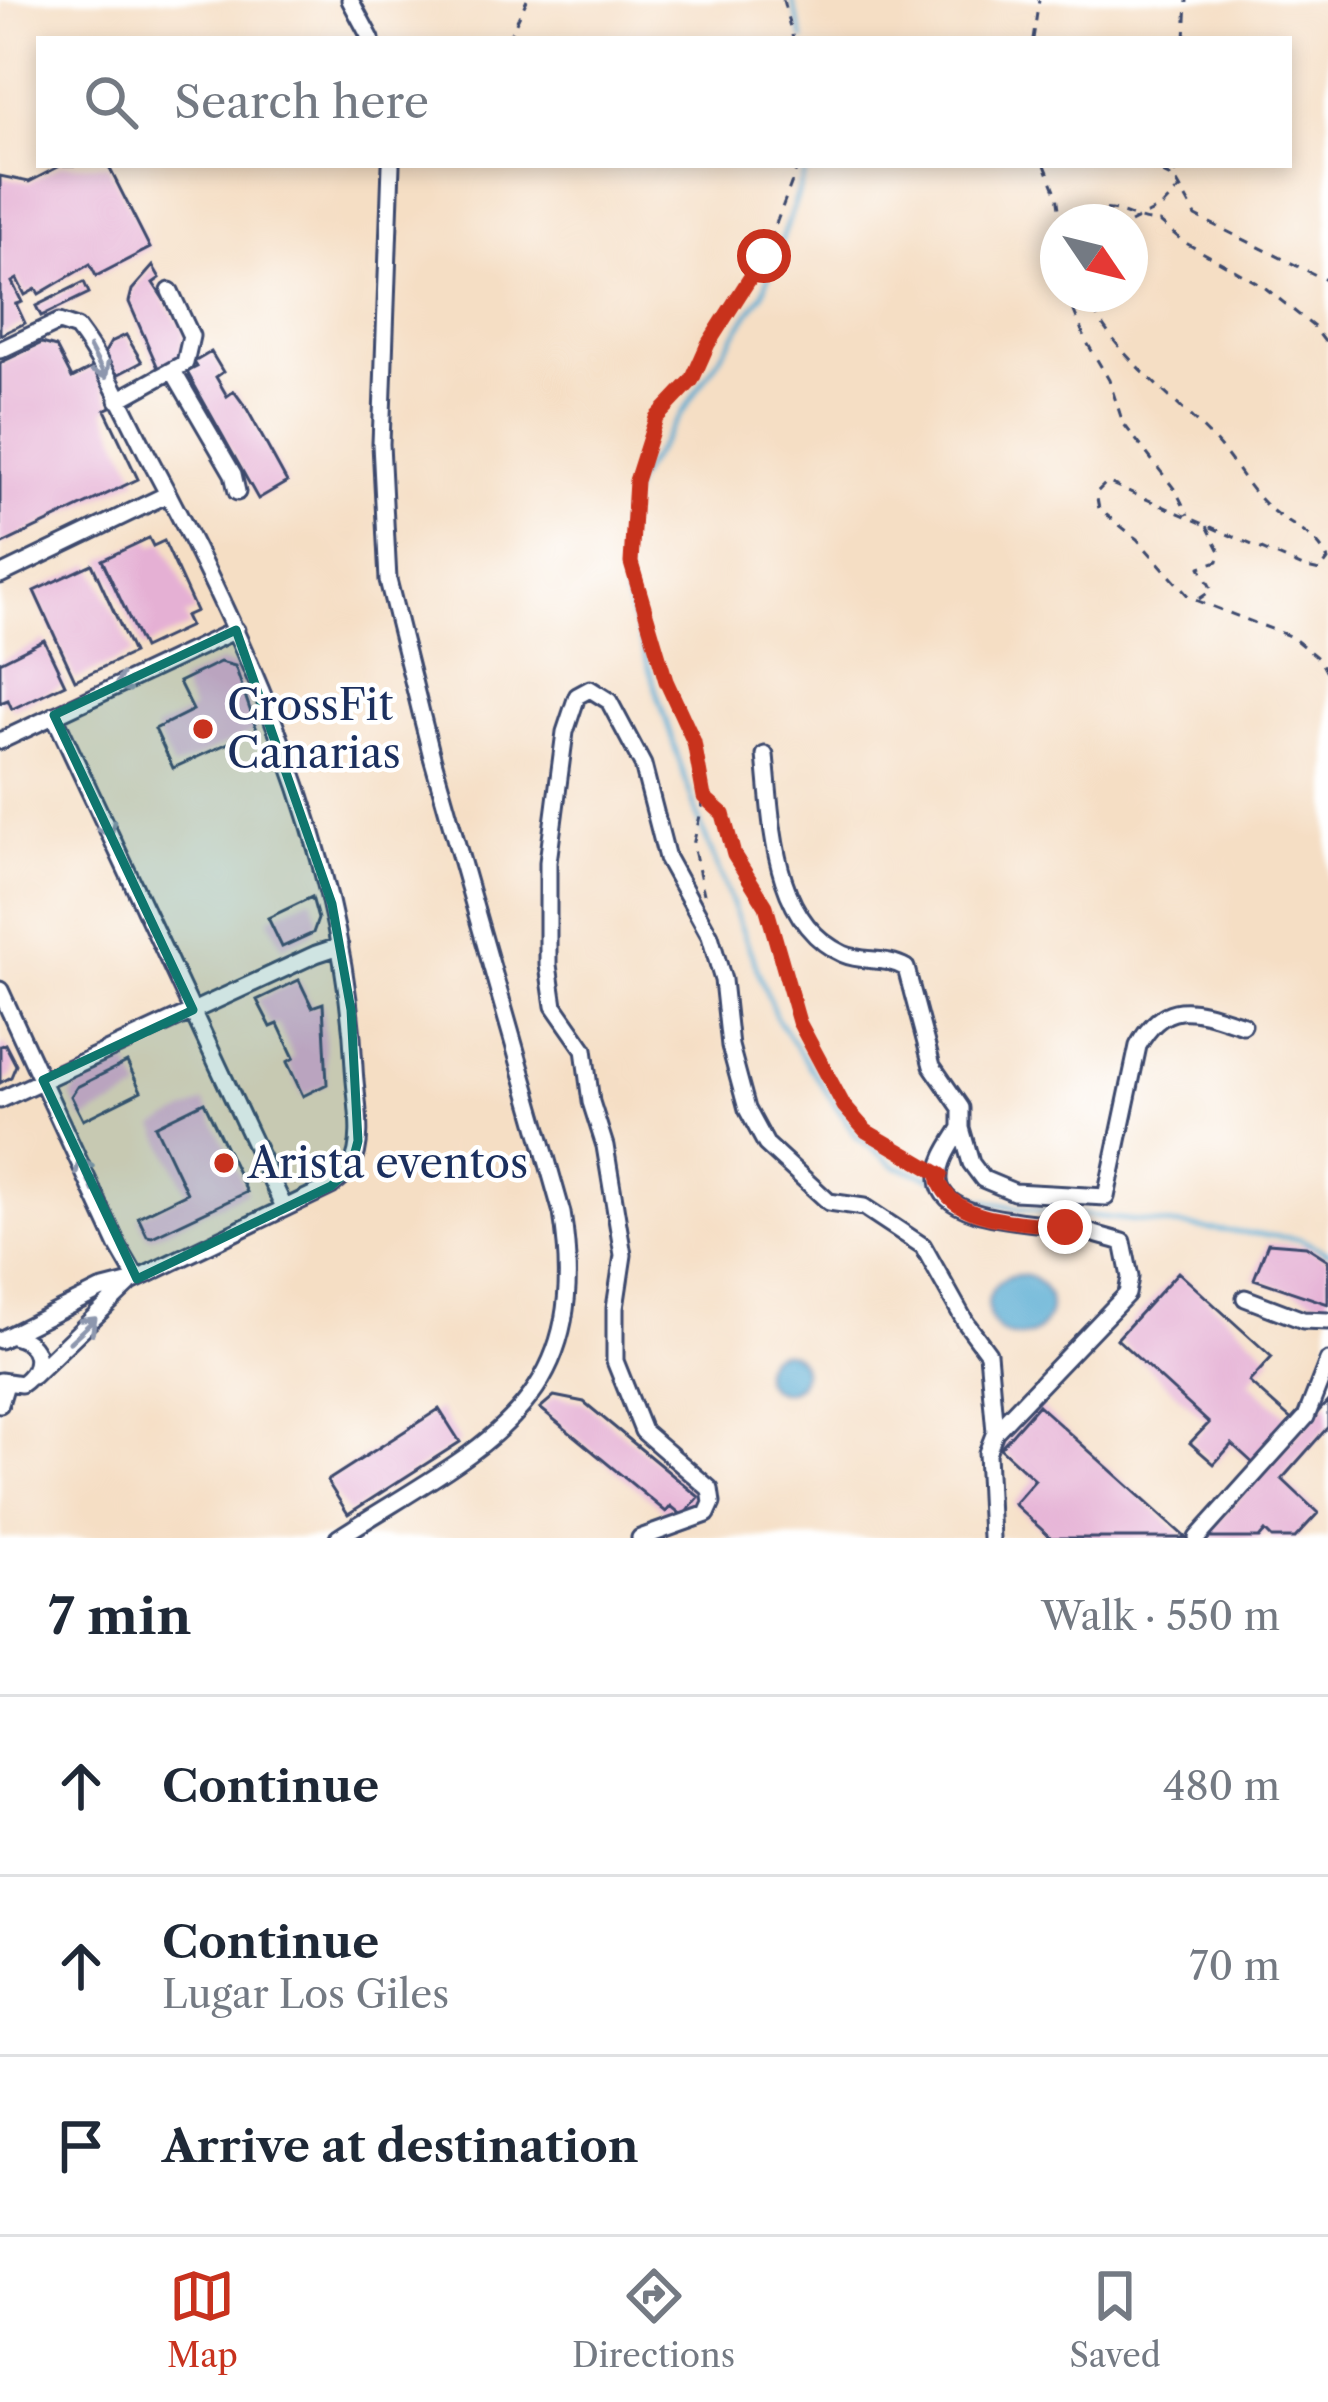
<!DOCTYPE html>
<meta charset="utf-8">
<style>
:root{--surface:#fff;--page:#f2f2f3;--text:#1f2937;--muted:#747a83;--line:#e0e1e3;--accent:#c8321e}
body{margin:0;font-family:"Libre Caslon Text",serif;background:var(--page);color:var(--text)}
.compass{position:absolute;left:1040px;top:204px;width:108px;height:108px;border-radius:50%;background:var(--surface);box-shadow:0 6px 18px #0003;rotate:125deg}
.stop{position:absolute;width:36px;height:36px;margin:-27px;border:9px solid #c8321e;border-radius:50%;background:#fff}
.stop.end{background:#c8321e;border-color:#fff;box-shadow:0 3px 12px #0008}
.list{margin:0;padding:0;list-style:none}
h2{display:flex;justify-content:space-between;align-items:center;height:156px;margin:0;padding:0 48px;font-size:51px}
h2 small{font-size:39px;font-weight:400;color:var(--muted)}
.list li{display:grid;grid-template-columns:78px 1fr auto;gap:36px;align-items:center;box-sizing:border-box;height:180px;padding:0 48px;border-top:3px solid var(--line)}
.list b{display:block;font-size:45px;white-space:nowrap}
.list p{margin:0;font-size:39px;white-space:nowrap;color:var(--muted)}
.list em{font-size:39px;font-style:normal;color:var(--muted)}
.icon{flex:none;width:66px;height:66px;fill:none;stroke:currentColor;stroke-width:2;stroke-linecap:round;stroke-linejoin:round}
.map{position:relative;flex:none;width:1328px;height:1538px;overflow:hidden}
.search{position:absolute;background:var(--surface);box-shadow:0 6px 18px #0003;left:36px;right:36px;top:36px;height:132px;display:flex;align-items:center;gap:30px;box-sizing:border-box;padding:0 42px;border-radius:0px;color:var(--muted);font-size:45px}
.sheet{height:696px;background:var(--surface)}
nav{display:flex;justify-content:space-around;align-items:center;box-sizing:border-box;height:168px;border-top:3px solid var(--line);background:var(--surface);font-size:33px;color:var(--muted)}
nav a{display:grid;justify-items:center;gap:6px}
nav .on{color:var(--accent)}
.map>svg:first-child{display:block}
</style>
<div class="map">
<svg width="1328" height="1538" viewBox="0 0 1328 1538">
<rect width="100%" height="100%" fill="#fff"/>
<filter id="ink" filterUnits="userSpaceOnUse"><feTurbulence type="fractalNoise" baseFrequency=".00833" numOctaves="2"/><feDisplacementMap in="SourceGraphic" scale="24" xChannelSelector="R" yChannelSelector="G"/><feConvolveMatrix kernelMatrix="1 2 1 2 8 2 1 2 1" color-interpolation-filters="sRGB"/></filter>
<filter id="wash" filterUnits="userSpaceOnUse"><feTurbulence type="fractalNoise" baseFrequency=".004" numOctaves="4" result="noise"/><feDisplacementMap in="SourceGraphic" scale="48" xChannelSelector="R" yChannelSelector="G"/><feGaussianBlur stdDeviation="2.7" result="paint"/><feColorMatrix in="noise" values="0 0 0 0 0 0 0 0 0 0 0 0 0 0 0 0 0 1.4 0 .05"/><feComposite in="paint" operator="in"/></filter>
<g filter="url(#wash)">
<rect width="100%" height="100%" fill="#f5dec4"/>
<path fill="#53a9d0" stroke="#376c97" stroke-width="3" d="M988 1306a31 31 0 1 1 62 0a31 31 0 1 1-62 0Z
M763 1372a20 20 0 1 1 40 0a20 20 0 1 1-40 0Z"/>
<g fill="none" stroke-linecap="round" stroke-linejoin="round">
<path stroke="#53a9d0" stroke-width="4.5" d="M792,0L803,39
M808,165L763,293L636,481L621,527L625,595L697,815L776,1017L857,1137L895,1166L937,1180
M947,1185L978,1199L1019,1208L1300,1239L1328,1253"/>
</g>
<g id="blocks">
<path fill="#e5b0d4" d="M62,165H108L150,248L96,276L90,264L39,294L36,289L25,295L17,279L12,282L22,302L16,304L25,323L0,335V176L29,182Z
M153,266L160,278L153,283L184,331L180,360L159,370L129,302L132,290Z
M84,282L89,293L41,316L36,306Z
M126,335L142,362L119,374L109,371L102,357L111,342Z
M42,343L56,347L72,378L94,367L113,406L105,410L138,479L0,545V363Z
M211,352L223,372L216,377L227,396L234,391L247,409L287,482L258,499L187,372L197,367L194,362Z
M149,538L153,546L164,541L196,611L185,616L190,626L143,648L102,560Z
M92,564L133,653L75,680L34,591Z
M44,640L65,684L12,709L8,700L0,703V662Z
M220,662L235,666L257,730L173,768L155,729L193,710L179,682Z
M312,897L318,919L313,933L282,947L268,918Z
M299,980L312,1007L323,1003L327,1084L303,1096L287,1062L294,1058L278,1024L271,1027L257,1000Z
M5,1044L16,1065L11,1077L0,1083V1046Z
M127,1062L141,1091L83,1120L71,1096L77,1087Z
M204,1102L247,1192L152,1237L147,1236L138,1217L187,1193L155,1126Z
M1268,1243L1306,1246L1328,1260V1304L1254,1279Z
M1178,1272L1272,1357L1249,1382L1295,1423L1256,1466L1232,1444L1214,1464L1190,1443L1209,1423L1117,1339Z
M554,1396L584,1402L699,1497L683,1516L671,1506L666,1512L540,1408Z
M1328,1401V1427L1282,1479L1318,1513L1295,1538H1272L1265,1531L1259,1538H1203Z
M1038,1405L1186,1538H1051L1014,1504L1035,1480L1000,1448Z
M439,1409L460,1442L348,1514L327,1481Z"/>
</g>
</g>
<g filter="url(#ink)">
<use href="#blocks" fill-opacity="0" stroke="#3c496d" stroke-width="3"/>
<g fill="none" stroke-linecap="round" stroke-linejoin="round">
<g stroke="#3c496d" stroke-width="21">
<path id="minor" d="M350,0L371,39
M0,350L59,322L77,328C106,366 126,414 148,456C248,642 344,854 354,1067C355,1096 366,1141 351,1167C347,1174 337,1180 331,1186L131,1282L100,1290L0,1340
M173,371L233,474L237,492
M118,400L185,363L191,336L170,291
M0,575L168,494
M54,715L284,1207
M0,741L236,630
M765,755C772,823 772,922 843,954C863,963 886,956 906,968L932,1066L961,1108V1128L971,1163L983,1179L1014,1192L1106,1197L1138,1046C1166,995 1197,1010 1243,1025
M0,990L118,1246L137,1279
M0,1100L316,954L340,946
M961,1128C951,1144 938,1161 939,1180C941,1222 1038,1221 1067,1227C1086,1231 1104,1237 1123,1242L1130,1277L1127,1294L995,1432L987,1453L991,1538
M1245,1298L1303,1320L1328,1321
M33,1376L129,1284
M0,1381L21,1384C45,1368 41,1342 12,1336
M0,1404L6,1384
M338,1538C479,1447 594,1408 562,1213L432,757L388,580L381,444L391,165
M640,1538L707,1514L712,1503L710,1489L643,1431L615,1361V1308L623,1255L605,1146L591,1102L584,1049L554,1006L548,965V862L565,732L577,696L590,689L609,701L643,765L667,858L710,936L723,980L730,1046L747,1109L766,1144L829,1202L864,1207L923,1246L966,1323L988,1353L995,1432
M1197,1538L1306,1417L1328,1361"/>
</g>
<path stroke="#3c496d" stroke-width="3" stroke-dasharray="9 9" stroke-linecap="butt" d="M783,0L793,39
M508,39L527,0
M1033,39L1039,0
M1185,39L1187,0
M798,165L764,256L708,344L692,380L656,418L636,481L631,563L666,681L694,742L704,797L723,813L734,855L766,906L799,1022L844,1106L866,1131L924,1165
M1045,165L1057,195L1061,222
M1147,165L1173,178
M1176,165L1175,179L1196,216L1328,281
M1073,222C1110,194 1126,222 1160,222L1184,242L1263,286L1314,327L1328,346
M1130,223L1163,206L1179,189
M1058,233L1050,246L1053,267L1058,271
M1067,294L1086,341L1109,380L1123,423L1176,491L1188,515
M1085,294C1114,357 1168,391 1214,440C1233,460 1246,486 1266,505C1286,525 1316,532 1328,560L1320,571L1303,567L1107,482L1096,493L1099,509L1137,539L1190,598L1292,637L1320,660L1328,675
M1199,599L1212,590L1200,567L1218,561L1220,551L1207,526
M704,799L693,845L704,894"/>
<use href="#minor" stroke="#fff" stroke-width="15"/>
</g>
<defs><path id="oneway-shaft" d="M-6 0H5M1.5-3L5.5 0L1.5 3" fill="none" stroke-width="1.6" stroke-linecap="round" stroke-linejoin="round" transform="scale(3)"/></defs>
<g stroke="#8d97ae">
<use href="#oneway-shaft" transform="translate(98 363) rotate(62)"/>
<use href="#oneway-shaft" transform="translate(130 680) rotate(155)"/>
<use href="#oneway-shaft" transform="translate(104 821) rotate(65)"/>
<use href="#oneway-shaft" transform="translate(86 1174) rotate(-114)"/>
<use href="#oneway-shaft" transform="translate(83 1330) rotate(-43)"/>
</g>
</g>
<g fill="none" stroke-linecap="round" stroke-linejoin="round" filter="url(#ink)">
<path stroke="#c8321e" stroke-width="15" d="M764,256L708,344L692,380L656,418L636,481L631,563L666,681L694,742L704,797L723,814L734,855L766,906L799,1022L844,1106L866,1131L941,1175L939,1181C956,1225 1025,1221 1065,1227"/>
</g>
<path fill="#0f766e" fill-opacity="0.2" stroke="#0f766e" stroke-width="9" stroke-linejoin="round" d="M236,630L332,904L351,1010L358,1141L351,1168L331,1186L137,1279L43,1080L193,1010L54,715Z"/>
<g fill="#c8321e" stroke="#fff" stroke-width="4.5">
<circle cx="203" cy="729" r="12"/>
<circle cx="224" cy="1163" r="12"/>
</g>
<g text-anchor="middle" stroke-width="9" stroke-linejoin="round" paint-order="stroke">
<g font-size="42" fill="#1b2f5e" stroke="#fff" text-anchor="start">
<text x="227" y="720">CrossFit<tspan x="227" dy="48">Canarias</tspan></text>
<text x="248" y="1178">Arista eventos</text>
</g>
</g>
</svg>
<svg class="compass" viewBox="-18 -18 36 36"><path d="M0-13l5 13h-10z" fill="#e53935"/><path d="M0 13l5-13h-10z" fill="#747a83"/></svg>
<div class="stop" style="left:764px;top:256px"></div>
<div class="stop end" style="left:1065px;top:1227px"></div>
<div class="search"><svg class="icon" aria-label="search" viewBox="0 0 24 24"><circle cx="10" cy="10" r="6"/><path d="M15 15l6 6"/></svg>Search here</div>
</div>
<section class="sheet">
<h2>7 min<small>Walk · 550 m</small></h2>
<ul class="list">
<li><svg class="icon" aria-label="ahead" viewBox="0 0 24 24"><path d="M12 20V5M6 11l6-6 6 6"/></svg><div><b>Continue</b></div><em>480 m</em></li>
<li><svg class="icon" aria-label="ahead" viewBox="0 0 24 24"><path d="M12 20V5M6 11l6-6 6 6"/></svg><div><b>Continue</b><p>Lugar Los Giles</p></div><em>70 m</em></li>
<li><svg class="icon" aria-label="arrive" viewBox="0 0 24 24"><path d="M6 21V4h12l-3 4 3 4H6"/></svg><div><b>Arrive at destination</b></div></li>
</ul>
</section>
<nav>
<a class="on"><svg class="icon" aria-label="map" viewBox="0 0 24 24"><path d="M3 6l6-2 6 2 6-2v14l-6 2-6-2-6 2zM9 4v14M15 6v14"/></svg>Map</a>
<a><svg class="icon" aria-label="directions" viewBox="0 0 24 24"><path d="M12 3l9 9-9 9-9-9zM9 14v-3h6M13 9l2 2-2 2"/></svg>Directions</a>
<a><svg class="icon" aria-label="saved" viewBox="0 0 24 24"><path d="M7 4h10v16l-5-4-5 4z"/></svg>Saved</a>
</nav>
